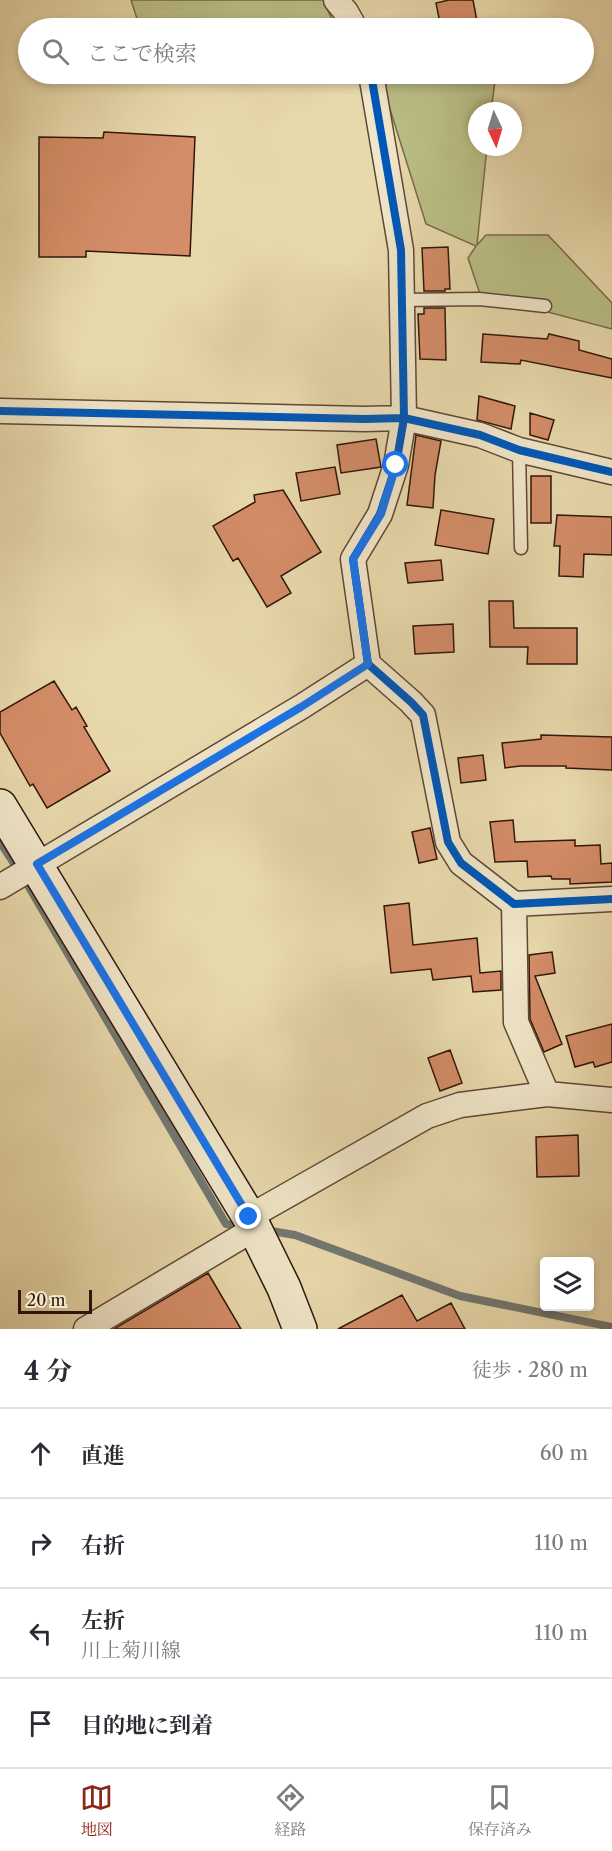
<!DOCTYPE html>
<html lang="ja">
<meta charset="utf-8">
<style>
:root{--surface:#fff;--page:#f7f7f7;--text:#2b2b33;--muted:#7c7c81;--line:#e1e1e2;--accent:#8f2418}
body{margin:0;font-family:"Libre Caslon Text","Noto Serif JP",serif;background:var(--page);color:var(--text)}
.controls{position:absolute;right:18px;bottom:18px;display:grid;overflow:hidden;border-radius:6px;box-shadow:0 3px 9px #0003}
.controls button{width:54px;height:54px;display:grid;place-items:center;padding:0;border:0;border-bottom:2px solid var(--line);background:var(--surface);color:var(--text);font:30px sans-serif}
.compass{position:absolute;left:468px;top:102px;width:54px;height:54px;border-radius:50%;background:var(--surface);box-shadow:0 3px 9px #0003;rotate:176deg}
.scale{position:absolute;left:18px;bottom:15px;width:74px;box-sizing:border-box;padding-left:6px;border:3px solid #32160c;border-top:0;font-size:16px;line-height:21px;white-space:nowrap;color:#32160c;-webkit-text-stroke:4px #f0e6c9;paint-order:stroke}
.stop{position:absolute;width:18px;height:18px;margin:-14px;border:4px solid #1a73e8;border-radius:50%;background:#fff}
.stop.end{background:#1a73e8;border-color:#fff;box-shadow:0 2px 6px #0008}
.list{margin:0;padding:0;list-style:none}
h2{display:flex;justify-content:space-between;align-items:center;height:78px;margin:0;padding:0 24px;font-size:26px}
h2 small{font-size:20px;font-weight:400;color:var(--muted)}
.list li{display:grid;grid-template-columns:39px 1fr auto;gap:18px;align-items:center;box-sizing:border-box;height:90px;padding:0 24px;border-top:2px solid var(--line)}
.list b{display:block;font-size:22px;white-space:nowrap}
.list p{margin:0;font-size:20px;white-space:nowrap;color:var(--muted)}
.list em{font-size:20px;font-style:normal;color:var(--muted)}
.icon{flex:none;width:33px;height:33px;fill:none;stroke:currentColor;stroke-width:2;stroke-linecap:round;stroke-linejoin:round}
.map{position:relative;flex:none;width:612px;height:1329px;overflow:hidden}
.search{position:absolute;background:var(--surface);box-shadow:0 3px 9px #0003;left:18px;right:18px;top:18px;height:66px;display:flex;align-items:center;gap:15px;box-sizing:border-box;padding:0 21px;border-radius:33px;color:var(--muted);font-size:22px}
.sheet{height:438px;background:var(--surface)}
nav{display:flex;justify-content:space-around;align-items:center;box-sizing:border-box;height:84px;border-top:2px solid var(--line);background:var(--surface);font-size:16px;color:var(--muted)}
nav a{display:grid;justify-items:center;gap:3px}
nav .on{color:var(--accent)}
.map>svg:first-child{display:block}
</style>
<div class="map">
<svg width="612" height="1329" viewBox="0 0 612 1329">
<rect width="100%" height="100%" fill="#e8d9ac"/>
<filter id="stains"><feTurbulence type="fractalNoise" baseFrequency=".00333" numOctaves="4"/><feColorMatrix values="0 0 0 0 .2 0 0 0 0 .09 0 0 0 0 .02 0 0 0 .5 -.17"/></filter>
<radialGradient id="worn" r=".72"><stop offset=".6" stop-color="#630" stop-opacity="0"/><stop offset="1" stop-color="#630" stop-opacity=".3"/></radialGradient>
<path fill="#babe86" stroke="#766a49" stroke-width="1.5" d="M131,0H323L336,28H140Z
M379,74H496L491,111H477V147H487L477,245L486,235H548L612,303V329L480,294L468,258L476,246L426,224Z"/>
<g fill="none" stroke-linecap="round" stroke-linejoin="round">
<path stroke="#727771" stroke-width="8" d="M0,842L26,882L226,1224L244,1227
M265,1230L295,1235L460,1296L612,1327"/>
</g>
<path fill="#d48d68" stroke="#32160c" stroke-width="1.5" d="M449,0H473L477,21L441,28L436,3Z
M104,132L195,137L190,256L86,251V257H39V137L103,138Z
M448,247L450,289H445V291H424L422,248Z
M424,308H445L446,360L420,359L418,314H424Z
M483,334L547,339L549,334L579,341V350L612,359V378L521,360L520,364L481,362Z
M479,396L515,406L511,429L477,420Z
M530,413L554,420L548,440L530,435Z
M416,435L441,441L435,475L433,508L407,505Z
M376,439L381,467L341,473L337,445Z
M335,467L340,494L301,501L296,473Z
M531,476H551V523H531Z
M283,490L321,552L281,576L291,593L267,607L238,558L233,561L213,526L255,502L254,495Z
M441,510L494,519L488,554L435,545Z
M557,515L612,517V555L584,554L583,577L559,576L560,546H554Z
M441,560L443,580L408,583L405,563Z
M489,601H513L514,628H577V664H527L528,647H490Z
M453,624L454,652L415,654L413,626Z
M54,681L72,710L76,707L87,726L84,727L110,771L47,808L33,784L30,786L0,733V712Z
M541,735L612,737V770L566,768V766H520L505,768L502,743L541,739Z
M483,755L486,780L461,783L458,758Z
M513,820L515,842L575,840V846L600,845L601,864L612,863V882L570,884V879H552L551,876L528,877L527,861L495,862L490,822Z
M430,828L437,859L419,863L412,832Z
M409,903L413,945L477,938L480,973L501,971V990L473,992L471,976L433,980L431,969L391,973L384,906Z
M552,952L555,973L535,976L562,1044L544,1052L530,1019L529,955Z
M612,1024V1062L595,1067L593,1062L575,1067L566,1036Z
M450,1050L462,1083L440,1091L428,1058Z
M578,1135L579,1176L537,1177L536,1137Z
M208,1273L241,1329H114Z
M402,1295L417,1321L451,1303L465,1329H338Z"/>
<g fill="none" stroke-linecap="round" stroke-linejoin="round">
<g stroke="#604734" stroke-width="15">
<path id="lane" d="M402,300L479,299L545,306
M519,450L521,548"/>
</g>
<g stroke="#604734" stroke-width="27">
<path id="street" d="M336,0L346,12L355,28
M371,74L401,250L404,418L396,465L380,514L353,559L368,664L411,702L423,715L448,842L461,863L514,904L612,899
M0,411L365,419L404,418L480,435L519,450L612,472
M0,887L301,707L368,664
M514,904L516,1022L547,1094
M249,1217L427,1116L460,1105L547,1094L612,1100
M86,1329L254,1229"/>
</g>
<g stroke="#32160c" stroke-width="36">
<path id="secondary" d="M0,806L249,1217L284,1288L300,1329"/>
</g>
<use href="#lane" stroke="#f0e6c9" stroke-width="12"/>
<use href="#street" stroke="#f0e6c9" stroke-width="24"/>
<use href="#secondary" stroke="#f0e6c9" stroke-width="33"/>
<g stroke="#f0e6c9" stroke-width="11">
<path id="cycleway" d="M371,74L401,250L404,418L396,465L380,514L353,559L368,664L411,702L423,715L448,842L461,863L514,904L612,899
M0,411L365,419L404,418L480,435L519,450L612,472"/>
</g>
<use href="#cycleway" stroke="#0057b8" stroke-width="8"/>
</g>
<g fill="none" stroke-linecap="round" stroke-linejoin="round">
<path stroke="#1a73e8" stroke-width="8" d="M249,1217L37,864L301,707L368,664L353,559L381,514L396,465"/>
</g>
<rect width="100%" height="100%" filter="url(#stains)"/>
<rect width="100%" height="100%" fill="url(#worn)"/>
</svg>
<div class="controls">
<button><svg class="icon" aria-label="layers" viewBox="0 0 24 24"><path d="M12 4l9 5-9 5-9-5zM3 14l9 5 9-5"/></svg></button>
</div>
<svg class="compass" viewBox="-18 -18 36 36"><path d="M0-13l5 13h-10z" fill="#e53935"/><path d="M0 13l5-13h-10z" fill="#7c7c81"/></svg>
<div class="scale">20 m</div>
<div class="stop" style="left:396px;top:465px"></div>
<div class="stop end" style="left:249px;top:1217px"></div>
<div class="search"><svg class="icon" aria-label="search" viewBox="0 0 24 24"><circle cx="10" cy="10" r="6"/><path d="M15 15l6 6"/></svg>ここで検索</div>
</div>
<section class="sheet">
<h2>4 分<small>徒歩 · 280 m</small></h2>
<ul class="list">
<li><svg class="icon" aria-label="ahead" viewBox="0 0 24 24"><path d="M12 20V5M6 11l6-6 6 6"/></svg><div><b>直進</b></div><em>60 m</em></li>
<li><svg class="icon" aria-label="right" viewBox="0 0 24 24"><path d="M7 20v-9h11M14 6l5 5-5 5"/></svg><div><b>右折</b></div><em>110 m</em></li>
<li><svg class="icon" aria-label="left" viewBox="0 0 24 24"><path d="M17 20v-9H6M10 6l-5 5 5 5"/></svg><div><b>左折</b><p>川上菊川線</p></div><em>110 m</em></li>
<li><svg class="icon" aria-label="arrive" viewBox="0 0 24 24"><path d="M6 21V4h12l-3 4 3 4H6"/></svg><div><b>目的地に到着</b></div></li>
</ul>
</section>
<nav>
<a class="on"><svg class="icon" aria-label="map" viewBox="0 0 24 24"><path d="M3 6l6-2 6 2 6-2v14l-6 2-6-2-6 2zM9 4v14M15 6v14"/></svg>地図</a>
<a><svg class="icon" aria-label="directions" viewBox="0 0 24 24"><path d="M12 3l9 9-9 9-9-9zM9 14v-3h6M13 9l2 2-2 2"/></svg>経路</a>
<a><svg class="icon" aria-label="saved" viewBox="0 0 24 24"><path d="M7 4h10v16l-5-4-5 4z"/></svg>保存済み</a>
</nav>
